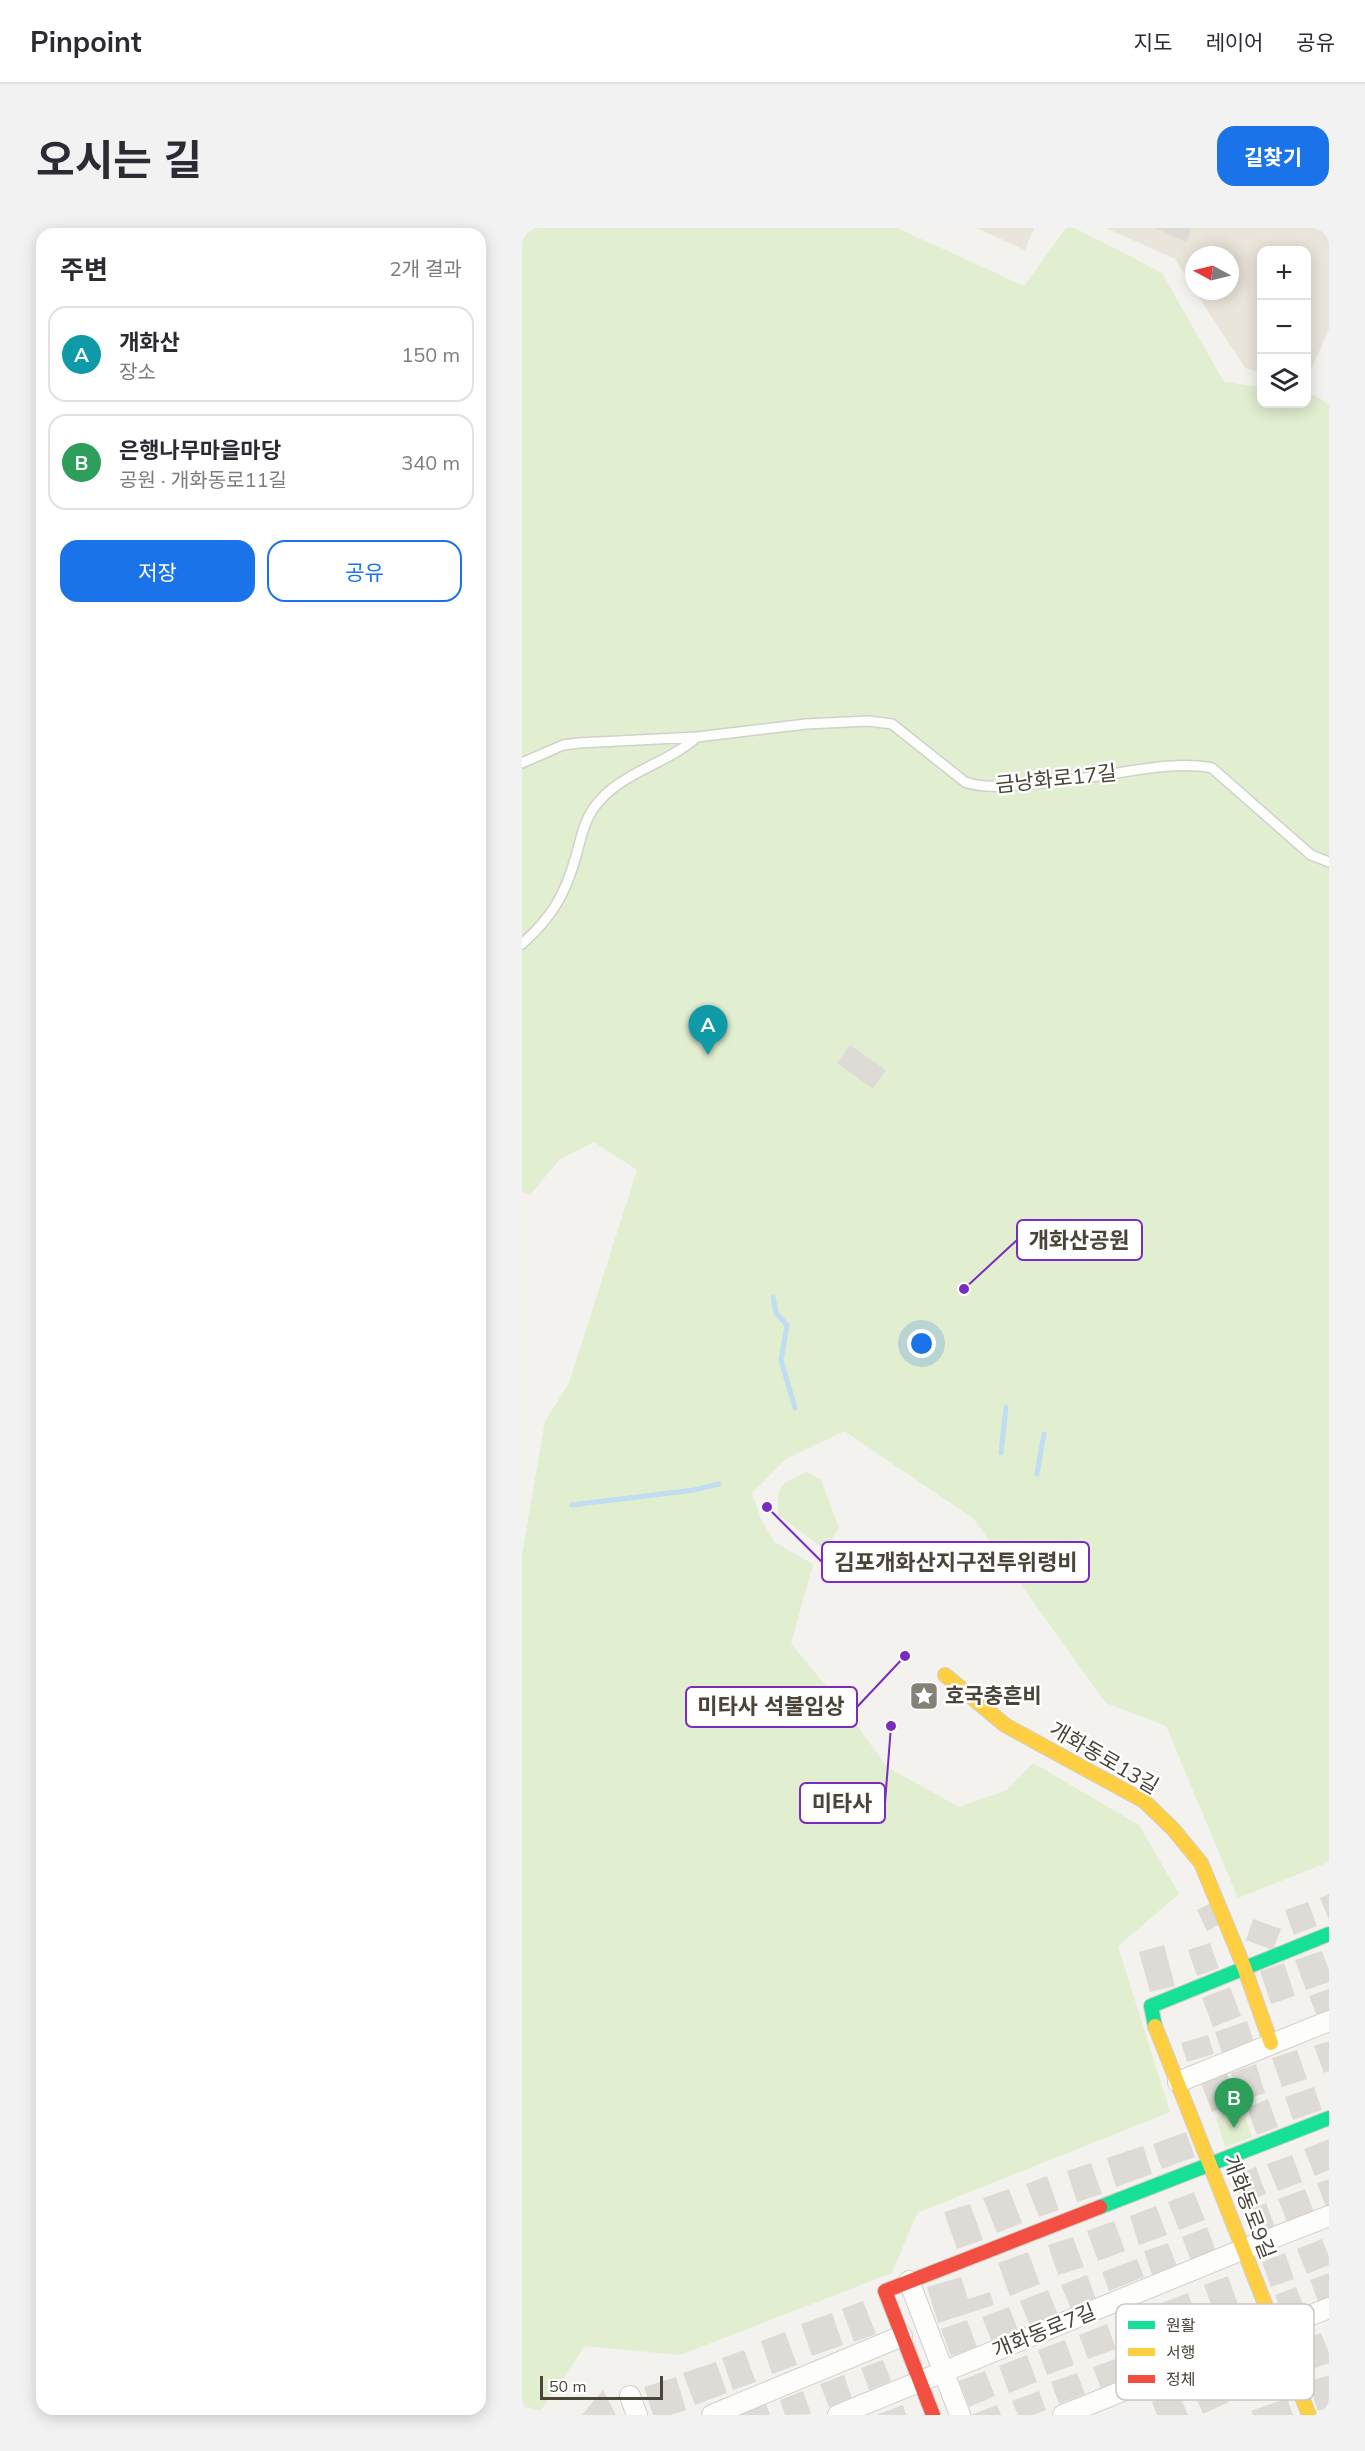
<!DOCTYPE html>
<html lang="ko">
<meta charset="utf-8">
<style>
:root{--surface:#fff;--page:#f2f2f3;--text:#2b2b33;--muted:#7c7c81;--line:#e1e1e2;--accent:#1a73e8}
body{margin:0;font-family:Mulish,"Noto Sans KR",sans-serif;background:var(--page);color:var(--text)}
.controls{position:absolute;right:18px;top:18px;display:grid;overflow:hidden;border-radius:12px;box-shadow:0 3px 15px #0003}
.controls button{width:54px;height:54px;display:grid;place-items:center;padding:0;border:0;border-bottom:2px solid var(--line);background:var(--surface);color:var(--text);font:30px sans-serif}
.compass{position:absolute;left:663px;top:18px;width:54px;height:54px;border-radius:50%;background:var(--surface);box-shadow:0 3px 15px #0003;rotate:277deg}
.scale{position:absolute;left:18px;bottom:15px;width:123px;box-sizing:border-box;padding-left:6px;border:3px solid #4b4439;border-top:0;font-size:16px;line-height:21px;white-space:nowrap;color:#4b4439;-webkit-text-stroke:4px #fff;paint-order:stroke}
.you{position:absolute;left:400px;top:1116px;width:21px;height:21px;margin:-15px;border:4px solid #fff;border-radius:50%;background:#1a73e8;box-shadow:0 0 0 9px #1a73e833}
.badge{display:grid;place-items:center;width:39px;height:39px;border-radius:50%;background:var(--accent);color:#fff;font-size:20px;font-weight:700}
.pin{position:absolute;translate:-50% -50px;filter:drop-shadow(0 2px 3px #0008)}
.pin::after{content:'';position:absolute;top:32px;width:21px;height:18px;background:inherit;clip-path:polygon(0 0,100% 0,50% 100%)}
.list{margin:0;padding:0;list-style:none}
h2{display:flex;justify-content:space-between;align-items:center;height:78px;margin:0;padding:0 24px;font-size:26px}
h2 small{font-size:20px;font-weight:400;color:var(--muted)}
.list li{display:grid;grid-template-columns:39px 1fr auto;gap:18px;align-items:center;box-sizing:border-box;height:96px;margin:0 12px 12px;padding:0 12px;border:2px solid var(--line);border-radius:18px}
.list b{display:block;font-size:22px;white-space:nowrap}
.list p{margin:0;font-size:20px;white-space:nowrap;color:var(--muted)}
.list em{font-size:20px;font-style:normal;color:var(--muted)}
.actions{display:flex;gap:12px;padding:18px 24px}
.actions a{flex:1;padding:14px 0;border:2px solid var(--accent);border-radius:18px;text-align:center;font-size:21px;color:var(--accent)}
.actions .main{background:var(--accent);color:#fff}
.icon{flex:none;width:33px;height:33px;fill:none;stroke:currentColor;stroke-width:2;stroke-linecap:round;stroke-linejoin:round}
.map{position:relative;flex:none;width:807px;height:2187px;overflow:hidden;border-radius:18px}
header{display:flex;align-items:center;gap:36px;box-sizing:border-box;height:84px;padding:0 30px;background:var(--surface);border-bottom:2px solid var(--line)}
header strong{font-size:28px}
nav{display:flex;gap:33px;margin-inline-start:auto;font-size:21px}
.intro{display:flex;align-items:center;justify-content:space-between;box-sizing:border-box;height:144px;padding:0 36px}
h1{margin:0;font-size:42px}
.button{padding:15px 27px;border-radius:18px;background:var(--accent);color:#fff;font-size:21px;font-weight:700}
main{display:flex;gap:36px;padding:0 36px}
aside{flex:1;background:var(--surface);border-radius:18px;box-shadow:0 3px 15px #0003}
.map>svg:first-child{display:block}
</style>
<header>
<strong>Pinpoint</strong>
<nav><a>지도</a><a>레이어</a><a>공유</a></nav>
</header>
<div class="intro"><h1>오시는 길</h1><a class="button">길찾기</a></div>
<main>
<aside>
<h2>주변<small>2개 결과</small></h2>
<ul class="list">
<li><span class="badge" style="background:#0f9aa8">A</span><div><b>개화산</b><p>장소</p></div><em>150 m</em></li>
<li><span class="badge" style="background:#2e9e5b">B</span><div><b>은행나무마을마당</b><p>공원 · 개화동로11길</p></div><em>340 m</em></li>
</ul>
<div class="actions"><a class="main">저장</a><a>공유</a></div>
</aside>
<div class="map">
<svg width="807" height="2187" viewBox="0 0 807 2187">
<rect width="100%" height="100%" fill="#f4f2ee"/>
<path fill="#eae5da" d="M454,0H512L503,22Z
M584,0H807V101L785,151L784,22H740L739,145L723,140L673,63H708V27H672V61L653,31Z"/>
<path fill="#e1eecf" d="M0,0H375L502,58L544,0H553L640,45L702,154L739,159L740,176H784L785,166L792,167L807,177V1634L716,1670L644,1498L584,1475L451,1290L322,1203L264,1231L230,1265L238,1289L252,1314L291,1336L269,1416L318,1474L365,1539L437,1579L485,1562L511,1535L617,1597L657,1666L596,1718L648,1884L395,1985L370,2045L158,2127L63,2118L19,2182L0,2179V1327L23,1193L47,1155L115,942L72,914L38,931L8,967L0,963Z
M284,1244L299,1252L317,1300L303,1322L256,1287C256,1255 256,1258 284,1244Z
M720,1880L730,1909L703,1919L694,1890Z"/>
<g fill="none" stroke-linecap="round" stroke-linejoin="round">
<path stroke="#c0ddf1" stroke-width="5" d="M251,1069L254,1085L265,1097L259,1132L273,1180
M479,1225L484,1179
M515,1246L522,1206
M50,1277L172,1262L197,1256"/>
</g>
<path fill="#dedbd6" d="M633,0H670L664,14Z
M328,817L364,842L351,861L315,835Z
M807,1666V1692L798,1670Z
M786,1674L795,1698L772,1707L763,1682Z
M689,1675L698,1696L685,1703L675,1682Z
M731,1691L759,1701L751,1722L724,1712Z
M688,1715L697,1740L675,1748L666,1722Z
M642,1717L653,1758L628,1764L617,1724Z
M800,1723L807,1742V1754L784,1762L773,1732Z
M762,1735L773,1768L749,1776L738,1743Z
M708,1759L719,1788L691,1799L680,1770Z
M807,1761V1784L795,1788L787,1768Z
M725,1793L732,1814L700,1825L693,1804Z
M686,1807L692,1826L665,1834L659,1815Z
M807,1813V1843L802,1845L792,1818Z
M775,1822L785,1851L760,1859L750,1830Z
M734,1836L743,1865L719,1873L709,1845Z
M705,1846L715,1874L690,1884L679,1855Z
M792,1859L800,1882L771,1892L763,1869Z
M746,1871L756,1899L735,1907L725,1880Z
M664,1904L673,1929L640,1941L631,1916Z
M807,1911V1942L793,1948L782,1921Z
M621,1918L630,1946L594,1959L585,1930Z
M770,1927L780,1954L756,1963L745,1936Z
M569,1935L580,1966L555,1974L545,1943Z
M734,1939L744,1966L720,1975L710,1948Z
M525,1948L537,1982L517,1989L504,1956Z
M807,1951V1978L804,1979L795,1955Z
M487,1961L500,1995L475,2005L461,1970Z
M783,1961L792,1984L765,1994L756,1971Z
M672,1964L683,1992L657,2002L646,1974Z
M744,1975L753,1999L730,2007L721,1984Z
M448,1976L461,2012L435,2021L422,1984Z
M634,1978L645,2007L617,2017L608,1988Z
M592,1993L603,2023L576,2033L565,2003Z
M685,1999L694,2024L669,2033L660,2009Z
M551,2009L562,2039L536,2047L526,2017Z
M800,2011L807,2029V2037L785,2046L775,2021Z
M646,2015L655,2038L630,2047L622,2023Z
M506,2024L518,2056L488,2068L476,2035Z
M763,2025L772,2051L749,2059L740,2034Z
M615,2031L622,2049L587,2063L580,2044Z
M807,2045V2069L796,2073L788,2052Z
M565,2047L574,2071L549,2081L539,2057Z
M706,2048L716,2077L692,2085L682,2057Z
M439,2049L446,2071L468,2064L472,2077L416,2095L405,2059Z
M774,2059L783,2081L761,2089L753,2067Z
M526,2062L536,2087L508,2098L498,2073Z
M666,2065L675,2091L649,2101L640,2075Z
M341,2073L354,2106L332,2114L320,2081Z
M487,2079L496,2102L469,2112L460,2089Z
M310,2085L321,2117L290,2128L279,2096Z
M445,2092L455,2119L429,2128L419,2101Z
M585,2096L594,2121L566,2131L557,2107Z
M263,2104L275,2137L250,2146L239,2113Z
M799,2105L807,2125V2135L782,2144L771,2115Z
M543,2112L552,2137L525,2147L516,2122Z
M222,2122L234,2154L211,2162L200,2130Z
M505,2127L515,2154L487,2165L477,2138Z
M599,2129L607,2150L579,2161L571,2139Z
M361,2132L369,2153L347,2162L339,2140Z
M194,2134L205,2165L173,2177L161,2145Z
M463,2143L473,2168L447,2179L437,2153Z
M555,2145L563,2166L537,2176L529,2154Z
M695,2146L707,2174L681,2186L669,2157Z
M322,2147L330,2170L307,2179L298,2156Z
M807,2147V2180L796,2183L786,2154Z
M154,2149L164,2182L149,2187H131L122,2159Z
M81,2162L94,2187H60Z
M281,2163L289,2186L263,2187L258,2172Z
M517,2163L524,2182L511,2187H496L490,2173Z
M656,2164L666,2187H635L630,2174Z
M765,2170L771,2187H731L729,2183Z
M244,2176L248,2187H215Z
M381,2177L384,2187H354Z
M475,2177L479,2187H449Z"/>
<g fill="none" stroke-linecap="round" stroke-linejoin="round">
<g stroke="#d2d0cb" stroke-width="12">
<path id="lane" d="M0,535L41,517L57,515L175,509L284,496L346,493L370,496L443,554C464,561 484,558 507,556C530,554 553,552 575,548C612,543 653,533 690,540L789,627L807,634
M0,716C30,689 43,667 54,628C59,611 61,596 71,581C95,545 144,537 175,509"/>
</g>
<g stroke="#d2d0cb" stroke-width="22">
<path id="street" d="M656,1854L807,1793
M387,2053L438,2187
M108,2168L115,2187
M190,2187L380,2108
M316,2187L722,2021L807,1988
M541,2187L807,2080"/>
</g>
<g stroke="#d3cfc5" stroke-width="16">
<path id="fast" d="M633,1798L629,1778L807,1706
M578,1979L807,1890"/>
</g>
<g stroke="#d3cfc5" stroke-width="16">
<path id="slow" d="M423,1447L483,1497L622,1573L651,1601L679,1635L722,1739L749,1815
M633,1798L787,2187"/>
</g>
<g stroke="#d3cfc5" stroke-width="16">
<path id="jam" d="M411,2187L363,2063L578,1979"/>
</g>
<use href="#lane" stroke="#fdfdfc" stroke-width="9"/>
<use href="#street" stroke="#fdfdfc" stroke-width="20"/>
<use href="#fast" stroke="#16e098" stroke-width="14"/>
<use href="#slow" stroke="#ffcf43" stroke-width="14"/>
<use href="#jam" stroke="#f24e42" stroke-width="14"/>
</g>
<defs>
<g id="sight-square" transform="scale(1.5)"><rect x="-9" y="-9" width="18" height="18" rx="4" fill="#868178" stroke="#fff"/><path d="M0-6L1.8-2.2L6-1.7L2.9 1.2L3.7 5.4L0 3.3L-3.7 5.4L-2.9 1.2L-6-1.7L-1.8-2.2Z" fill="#fff"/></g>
</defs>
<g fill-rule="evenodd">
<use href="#sight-square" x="402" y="1468"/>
</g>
<g text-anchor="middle" stroke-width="5" stroke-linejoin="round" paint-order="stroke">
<g font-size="21" fill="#4b4439" stroke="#fff">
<text transform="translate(534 551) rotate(-6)" y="7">금낭화로17길</text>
<text transform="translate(582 1530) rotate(30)" y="7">개화동로13길</text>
<text transform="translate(727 1979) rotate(69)" y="7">개화동로9길</text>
<text transform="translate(522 2103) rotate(-22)" y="7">개화동로7길</text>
</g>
<g font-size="21" font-weight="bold" fill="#4b4439" stroke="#fff" text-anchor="start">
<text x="423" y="1475">호국충흔비</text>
</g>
</g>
<rect x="594" y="2076" width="198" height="96" rx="9" fill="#fff" stroke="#c9c7c4" stroke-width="1.5"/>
<rect x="606" y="2093" width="27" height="8" fill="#16e098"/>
<rect x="606" y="2120" width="27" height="8" fill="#ffcf43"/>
<rect x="606" y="2147" width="27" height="8" fill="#f24e42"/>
<g font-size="16" fill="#4b4439">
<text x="644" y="2103">원활</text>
<text x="644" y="2130">서행</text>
<text x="644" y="2157">정체</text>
</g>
<path fill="none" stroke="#7b2cbf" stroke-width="2" d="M442 1061L495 1012M245 1279L300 1334M383 1428L335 1479M369 1498L363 1575"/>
<g fill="#7b2cbf" stroke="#fff" stroke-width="2">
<circle cx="442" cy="1061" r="6"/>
<circle cx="245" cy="1279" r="6"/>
<circle cx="383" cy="1428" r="6"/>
<circle cx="369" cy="1498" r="6"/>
</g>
<g fill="#fff" stroke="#7b2cbf" stroke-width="2">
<rect x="495" y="992" width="125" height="40" rx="6"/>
<rect x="300" y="1314" width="267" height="40" rx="6"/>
<rect x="164" y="1459" width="171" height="40" rx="6"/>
<rect x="278" y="1555" width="85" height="40" rx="6"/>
</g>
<g font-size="22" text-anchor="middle" font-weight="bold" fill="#4b4439">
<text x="557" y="1020">개화산공원</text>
<text x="434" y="1342">김포개화산지구전투위령비</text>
<text x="249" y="1486">미타사 석불입상</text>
<text x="320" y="1583">미타사</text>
</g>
</svg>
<div class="controls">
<button>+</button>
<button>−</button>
<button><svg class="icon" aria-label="layers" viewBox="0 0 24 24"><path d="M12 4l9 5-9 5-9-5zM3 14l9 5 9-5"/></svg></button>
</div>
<svg class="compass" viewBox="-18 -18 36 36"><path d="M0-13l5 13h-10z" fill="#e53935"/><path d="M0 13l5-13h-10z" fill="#7c7c81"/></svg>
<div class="scale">50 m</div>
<div class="you"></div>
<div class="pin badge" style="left:186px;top:827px;background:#0f9aa8">A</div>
<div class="pin badge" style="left:712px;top:1900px;background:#2e9e5b">B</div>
</div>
</main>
